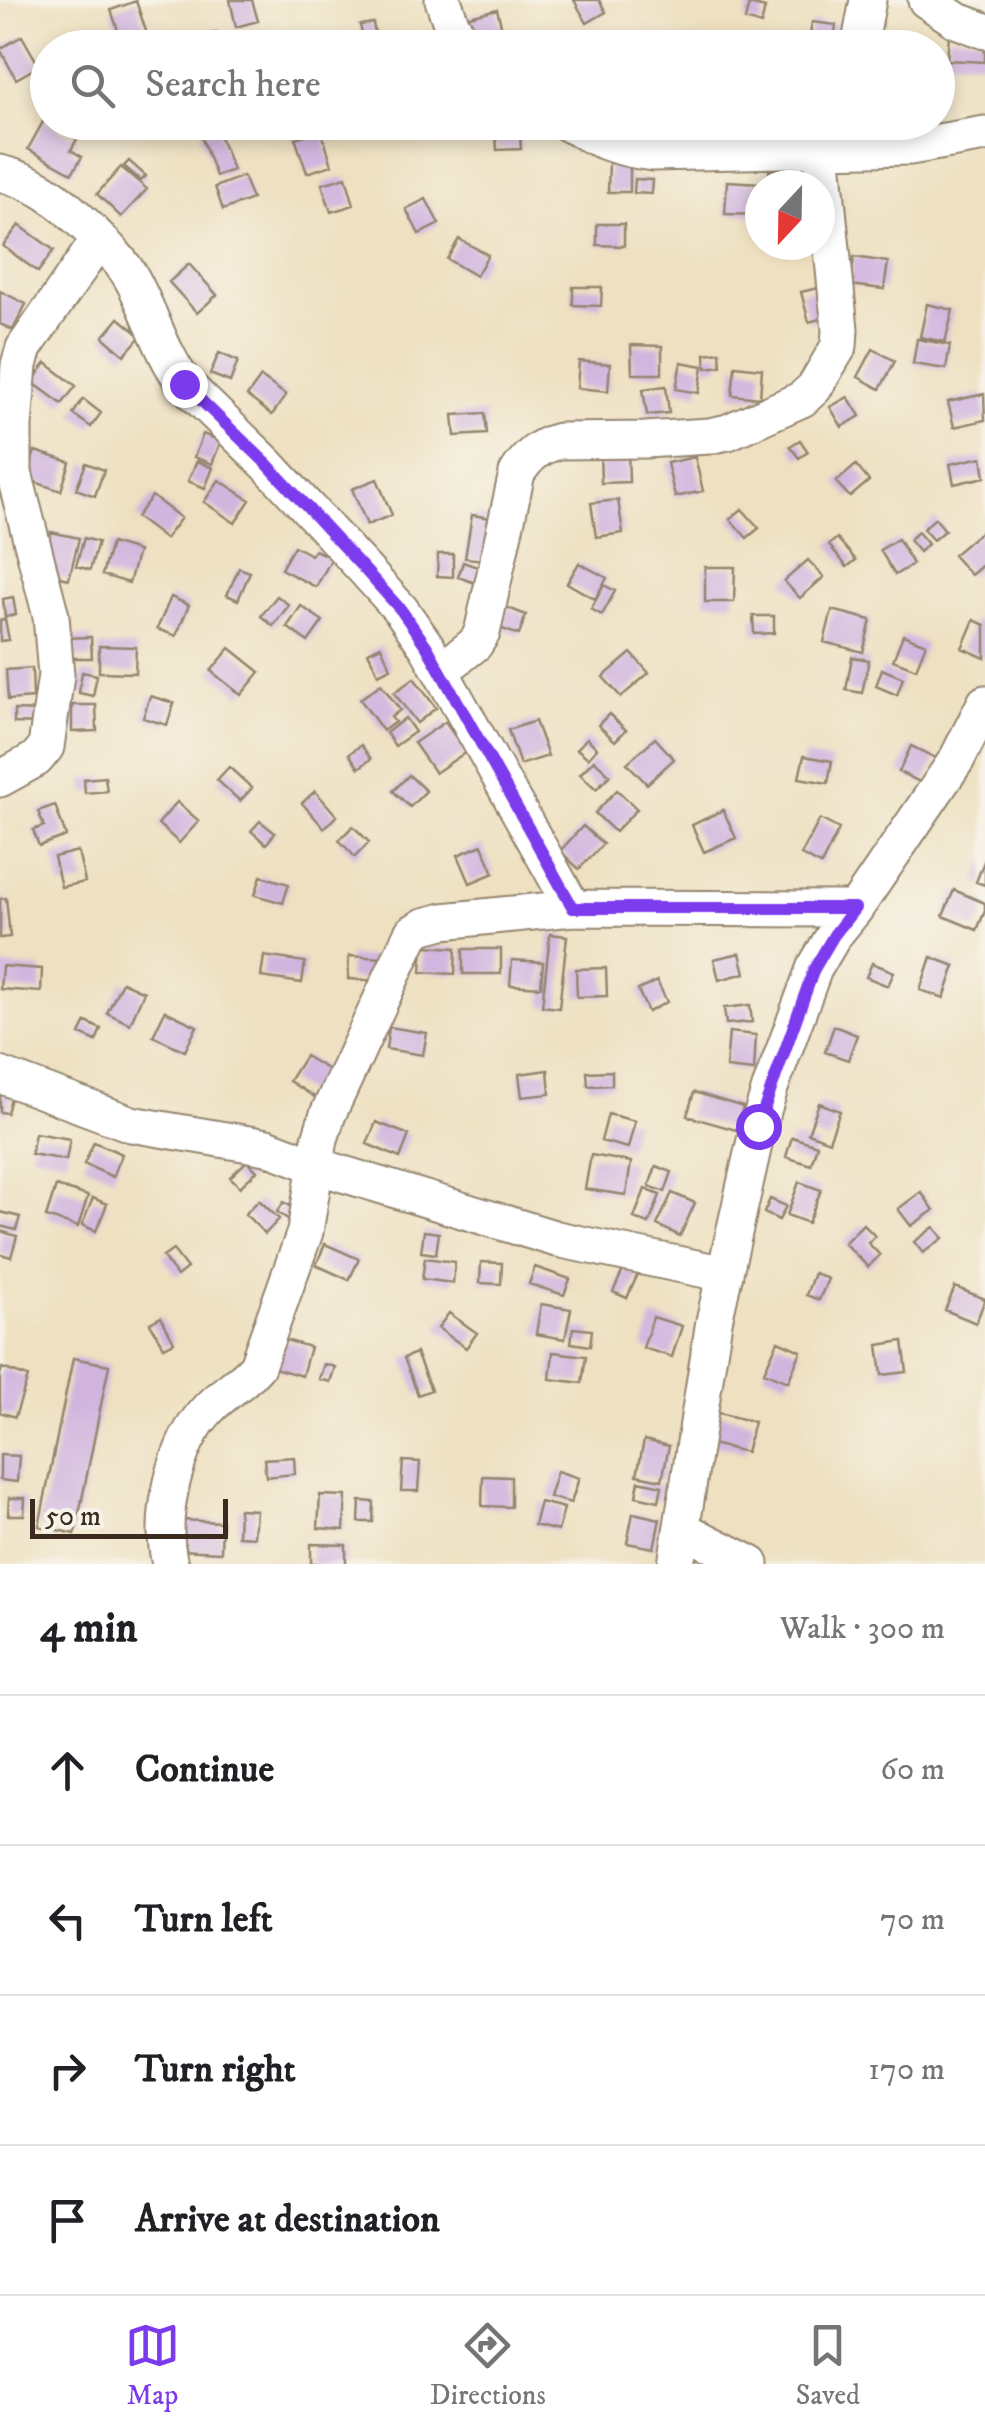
<!DOCTYPE html>
<meta charset="utf-8">
<style>
:root{--surface:#fff;--page:#f2f2f2;--text:#202124;--muted:#757577;--line:#e0e0e0;--accent:#7c3aed}
body{margin:0;font-family:"IM FELL DW Pica",serif;background:var(--page);color:var(--text)}
.compass{position:absolute;left:745px;top:170px;width:90px;height:90px;border-radius:50%;background:var(--surface);box-shadow:0 5px 15px #0003;rotate:202deg}
.scale{position:absolute;left:30px;bottom:25px;width:198px;box-sizing:border-box;padding-left:10px;border:5px solid #3b2a1e;border-top:0;font-size:28px;line-height:35px;white-space:nowrap;color:#3b2a1e;-webkit-text-stroke:8px #f7f3e8;paint-order:stroke}
.stop{position:absolute;width:30px;height:30px;margin:-22px;border:8px solid #7c3aed;border-radius:50%;background:#fff}
.stop.end{background:#7c3aed;border-color:#fff;box-shadow:0 2px 10px #0008}
.list{margin:0;padding:0;list-style:none}
h2{display:flex;justify-content:space-between;align-items:center;height:130px;margin:0;padding:0 40px;font-size:42px}
h2 small{font-size:32px;font-weight:400;color:var(--muted)}
.list li{display:grid;grid-template-columns:65px 1fr auto;gap:30px;align-items:center;box-sizing:border-box;height:150px;padding:0 40px;border-top:2px solid var(--line)}
.list b{display:block;font-size:38px;white-space:nowrap}
.list em{font-size:32px;font-style:normal;color:var(--muted)}
.icon{flex:none;width:55px;height:55px;fill:none;stroke:currentColor;stroke-width:2;stroke-linecap:round;stroke-linejoin:round}
.map{position:relative;flex:none;width:985px;height:1564px;overflow:hidden}
.search{position:absolute;background:var(--surface);box-shadow:0 5px 15px #0003;left:30px;right:30px;top:30px;height:110px;display:flex;align-items:center;gap:25px;box-sizing:border-box;padding:0 35px;border-radius:55px;color:var(--muted);font-size:38px}
.sheet{height:730px;background:var(--surface)}
nav{display:flex;justify-content:space-around;align-items:center;box-sizing:border-box;height:140px;border-top:2px solid var(--line);background:var(--surface);font-size:28px;color:var(--muted)}
nav a{display:grid;justify-items:center;gap:5px}
nav .on{color:var(--accent)}
.map>svg:first-child{display:block}
</style>
<div class="map">
<svg width="985" height="1564" viewBox="0 0 985 1564">
<rect width="100%" height="100%" fill="#f7f3e8"/>
<filter id="ink" filterUnits="userSpaceOnUse"><feTurbulence type="fractalNoise" baseFrequency=".01" numOctaves="2"/><feDisplacementMap in="SourceGraphic" scale="20" xChannelSelector="R" yChannelSelector="G"/><feConvolveMatrix kernelMatrix="1 2 1 2 8 2 1 2 1" color-interpolation-filters="sRGB"/></filter>
<filter id="wash" filterUnits="userSpaceOnUse"><feTurbulence type="fractalNoise" baseFrequency=".0048" numOctaves="4" result="noise"/><feDisplacementMap in="SourceGraphic" scale="40" xChannelSelector="R" yChannelSelector="G"/><feGaussianBlur stdDeviation="2.25" result="paint"/><feColorMatrix in="noise" values="0 0 0 0 0 0 0 0 0 0 0 0 0 0 0 0 0 1.4 0 .05"/><feComposite in="paint" operator="in"/></filter>
<g filter="url(#wash)">
<rect width="100%" height="100%" fill="#eee0c0"/>
<g id="blocks">
<path fill="#d1b5df" d="M230,0H252L258,21L236,27Z
M574,0H599L606,12L587,23Z
M136,1L151,46L124,48L111,10Z
M749,4L765,8L761,25L745,20Z
M497,9L503,33L472,40L466,17Z
M812,22L836,25L833,48H808Z
M373,23L376,40L364,43L360,25Z
M217,32L222,48H194L191,39Z
M949,35L985,38V62L947,60Z
M22,36L39,66L16,79L0,49Z
M44,120L77,139L71,150L82,157L72,173L28,149Z
M472,122H525V133L472,132Z
M216,128L233,170L216,176L200,134Z
M321,130L332,165L307,173L295,138Z
M520,135L521,149L497,150L496,136Z
M609,160H630V192H608Z
M129,161L146,176L141,181L124,166Z
M121,167L147,189L121,217L97,194Z
M769,170H785L786,185H770Z
M793,174H814V185H793Z
M243,176L252,199L223,210L215,187Z
M346,177L354,205L331,212L322,184Z
M635,179L652,180L651,194L634,193Z
M727,181L760,183V215L725,214Z
M426,199L439,224L419,234L406,209Z
M597,224H624V246L597,245Z
M19,225L54,250L38,272L3,246Z
M459,239L488,255L476,276L447,259Z
M854,257L888,262L884,289L850,285Z
M189,264L217,295L197,313L169,282Z
M827,286L834,315L809,322L801,292Z
M573,287H602L601,306L573,305Z
M0,291L26,304L13,330L0,324Z
M927,304L953,310L945,342L920,337Z
M119,318L141,336L124,355L103,337Z
M917,339L950,345L946,369L913,364Z
M631,345L662,346V374H632Z
M873,349L895,361L880,389L858,377Z
M720,352L721,366L706,368L705,354Z
M219,353L238,361L230,382L210,374Z
M579,361L610,364L608,391L577,388Z
M681,362L703,366L699,393L676,389Z
M46,363L76,386L62,404L32,382Z
M735,366L762,369L760,398L732,395Z
M261,377L286,395L272,415L247,396Z
M666,386L669,413L647,415L643,389Z
M984,394L985,420L954,427L948,402Z
M848,397L860,416L842,427L830,407Z
M83,399L101,413L91,427L73,414Z
M485,413L487,434L455,436L453,415Z
M203,434L221,441L212,464L194,457Z
M800,440L808,452L799,458L790,446Z
M628,448L629,482L601,483L600,449Z
M35,451L70,462L61,491L26,479Z
M695,457L703,491L675,497L667,463Z
M982,457L985,477L954,484L950,464Z
M197,461L213,468L205,488L188,481Z
M86,463L104,470L95,496L76,489Z
M856,465L869,481L850,497L836,482Z
M377,479L392,515L367,525L352,489Z
M219,480L250,500L235,523L204,502Z
M152,496L181,518L165,539L136,517Z
M618,500L623,533L596,537L591,503Z
M742,509L759,528L747,538L730,519Z
M472,515L491,518L484,560L465,558Z
M935,518L945,530L933,540L923,529Z
M985,528V563L971,575L953,555Z
M51,532L79,538L69,579L42,573Z
M918,532L928,544L919,552L909,540Z
M84,538L98,542L90,570L76,566Z
M837,538L856,560L847,567L829,545Z
M898,539L913,564L895,575L880,550Z
M111,543L138,551L129,583L102,575Z
M294,546L311,555L315,550L332,558L316,587L281,569Z
M438,554H453V577L437,576Z
M808,560L824,577L800,598L784,581Z
M463,562L486,570L481,585L458,577Z
M579,563L607,578L595,599L567,583Z
M705,567H735L734,602H705Z
M239,568L250,572L238,600L227,595Z
M604,585L615,591L602,615L591,609Z
M277,596L289,605L273,626L261,616Z
M13,597L16,615L5,617L3,599Z
M171,597L189,605L176,636L157,629Z
M501,605L526,615L519,635L494,626Z
M301,606L323,621L308,642L287,627Z
M832,610L871,620L863,652L824,642Z
M753,616H774V633L754,634Z
M5,619L9,640L0,641V620Z
M974,620L985,625V658L962,648Z
M903,635L926,644L916,669L893,660Z
M91,637L92,658H63L62,638Z
M99,646L136,647L135,673L99,672Z
M381,646L391,668L378,674L368,652Z
M230,648L260,672L241,695L211,671Z
M631,653L649,673L621,697L603,677Z
M852,657L869,660L862,693L846,690Z
M32,668L33,698L8,700L6,670Z
M882,669L903,678L897,695L876,686Z
M82,672L97,675L93,696L79,693Z
M414,678L436,708L417,723L394,693Z
M381,684L400,710L391,717L395,722L383,731L360,699Z
M150,696L174,703L167,725L143,718Z
M72,705H96L97,731L72,732Z
M14,710L39,711V724L14,723Z
M609,714L626,730L615,741L598,725Z
M405,718L415,732L395,746L386,733Z
M535,721L548,756L520,765L508,730Z
M445,722L466,752L435,773L414,743Z
M587,738L597,748L588,758L577,749Z
M655,738L674,759L647,784L627,763Z
M361,745L371,759L359,768L349,754Z
M911,746L936,758L924,784L899,772Z
M804,756L832,761L828,783L799,778Z
M594,760L610,775L596,789L580,774Z
M229,767L252,788L240,801L217,780Z
M409,775L426,791L410,807L393,791Z
M105,777L107,791L85,793L84,779Z
M617,790L637,809L615,832L595,813Z
M315,791L337,816L324,828L302,803Z
M177,802L199,821L179,843L158,824Z
M55,805L66,836L39,846L33,830L44,826L38,811Z
M723,810L736,838L704,852L692,825Z
M820,819L839,829L821,865L801,855Z
M260,821L275,833L266,844L251,831Z
M353,826L369,842L355,857L339,840Z
M583,826L603,844L579,869L560,851Z
M482,845L494,873L470,883L458,855Z
M78,851L85,882L61,887L54,857Z
M985,859V885L976,882Z
M261,876L289,884L283,903L255,895Z
M954,890L985,903V911L977,930L943,916Z
M6,898L10,937L0,938V899Z
M550,934L567,936L559,1008L542,1006Z
M423,946L456,948L455,974L421,972Z
M463,949H501V974H463Z
M740,953L745,973L719,980L714,959Z
M264,956L305,962L302,983L261,977Z
M349,956L383,958L381,981L348,979Z
M931,957L955,966L944,998L920,990Z
M512,960L543,962L541,987L510,985Z
M872,963L894,972L888,986L866,977Z
M2,966L42,969L41,992L0,989Z
M606,968L607,996L577,997L576,969Z
M657,981L667,1002L648,1012L638,990Z
M122,982L144,992L130,1024L107,1013Z
M750,1005L752,1022L726,1024L724,1008Z
M165,1011L197,1026L185,1051L153,1036Z
M86,1022L101,1029L96,1041L80,1034Z
M834,1026L857,1035L848,1060L825,1052Z
M389,1027L427,1033L423,1055L386,1049Z
M729,1032L756,1035L754,1071L726,1068Z
M305,1056L334,1073L318,1099L289,1081Z
M548,1070L550,1094L522,1097L519,1074Z
M612,1071V1085L588,1086L587,1072Z
M0,1083L14,1086L7,1113L0,1112Z
M694,1092L743,1107L736,1130L687,1116Z
M819,1103L840,1111L829,1141L808,1133Z
M608,1114L635,1121L628,1148L601,1141Z
M376,1122L409,1135L400,1158L367,1144Z
M35,1133L70,1139L66,1160L31,1154Z
M792,1137L817,1145L811,1165L786,1157Z
M94,1142L122,1154L113,1177L84,1164Z
M591,1155L631,1162L626,1195L585,1189Z
M247,1161L257,1171L240,1187L230,1177Z
M656,1166L672,1172L665,1192L649,1186Z
M799,1182L821,1190L808,1223L787,1215Z
M56,1186L88,1196L78,1227L46,1217Z
M645,1189L660,1195L649,1224L634,1218Z
M921,1192L934,1210L911,1226L898,1209Z
M672,1193L695,1203L680,1236L657,1225Z
M93,1198L107,1204L96,1231L82,1225Z
M770,1199L786,1206L779,1220L764,1213Z
M259,1200L279,1219L265,1234L245,1214Z
M284,1202L301,1213L294,1223L277,1212Z
M0,1212L20,1217L16,1230L0,1226Z
M863,1224L875,1236L868,1243L880,1255L868,1267L844,1243Z
M934,1227L943,1238L923,1253L914,1242Z
M0,1231L17,1236L11,1257L0,1254Z
M424,1231L439,1233L436,1254L421,1252Z
M325,1244L359,1259L349,1280L316,1265Z
M173,1250L187,1268L177,1276L163,1257Z
M425,1258L455,1262L453,1283L422,1279Z
M481,1262L502,1263L501,1284L480,1283Z
M535,1267L570,1279L564,1295L529,1284Z
M624,1268L638,1274L627,1298L613,1292Z
M814,1273L828,1279L819,1300L806,1295Z
M955,1287L985,1299L976,1323L945,1310Z
M541,1304L571,1309L565,1339L536,1334Z
M449,1313L477,1333L466,1348L438,1328Z
M161,1317L174,1342L164,1347L150,1323Z
M653,1317L682,1326L672,1357L643,1348Z
M573,1328L592,1330L590,1346L571,1343Z
M275,1337L310,1347L302,1376L267,1366Z
M778,1341L801,1351L788,1382L764,1372Z
M903,1341L907,1372L882,1375L878,1345Z
M553,1352L586,1356L582,1383L550,1379Z
M416,1353L431,1390L418,1395L404,1358Z
M73,1358L109,1365L75,1534L39,1526Z
M324,1364L335,1367L330,1382L319,1379Z
M2,1368L28,1377L15,1417L0,1412V1375Z
M715,1412L754,1422L746,1452L707,1443Z
M644,1440L669,1446L662,1480L637,1475Z
M0,1455L19,1456L17,1482L0,1480Z
M294,1457L295,1474L266,1477L264,1459Z
M403,1461L420,1462L418,1491H401Z
M557,1471L579,1478L571,1503L549,1497Z
M483,1476L511,1477V1507L482,1506Z
M639,1481L662,1486L659,1501L636,1496Z
M320,1495L346,1496L344,1530L318,1528Z
M9,1498H25L24,1515H8Z
M360,1501L374,1502L373,1522H359Z
M540,1502L564,1508L558,1531L534,1525Z
M239,1509L256,1510L254,1537L238,1536Z
M633,1513L660,1519L654,1548L627,1543Z
M180,1520L222,1522L221,1552L178,1550Z
M311,1544L346,1545V1564H311Z"/>
</g>
</g>
<g filter="url(#ink)">
<use href="#blocks" fill-opacity="0" stroke="#94856f" stroke-width="2.5"/>
<g fill="none" stroke-linecap="round" stroke-linejoin="round">
<g stroke="#94856f" stroke-width="39">
<path id="minor" d="M443,0L452,26L468,48
M926,0L956,20L985,31
M859,48L868,0
M565,122C598,140 614,148 652,153L910,147L985,134
M0,173C15,177 30,182 44,191C67,205 119,255 132,279C151,313 161,353 185,384L268,465L365,570L401,610L427,647L573,908L855,909
M441,671L475,644L482,633L517,473C528,456 539,446 559,441L645,440L709,436L728,432L802,399L814,388L839,346L840,329L822,150
M0,779L36,759L46,747L56,675L51,616L14,473V426L19,365L24,348L99,240
M0,1075L131,1124L267,1147L317,1166L557,1239L725,1274
M682,1529L751,1564
M170,1564C158,1516 175,1443 209,1408C224,1392 243,1383 257,1366L305,1232L320,1139L328,1114L412,933L424,926L443,921L573,908
M676,1564L714,1321L758,1127L770,1088L814,969L834,935L855,909L957,759L985,703"/>
</g>
<use href="#minor" stroke="#fff" stroke-width="35"/>
</g>
</g>
<g fill="none" stroke-linecap="round" stroke-linejoin="round" filter="url(#ink)">
<path stroke="#7c3aed" stroke-width="12" d="M184,384L268,465L365,570L401,610L427,647L573,908H855L834,935L814,969L758,1126"/>
</g>
</svg>
<svg class="compass" viewBox="-18 -18 36 36"><path d="M0-13l5 13h-10z" fill="#e53935"/><path d="M0 13l5-13h-10z" fill="#757577"/></svg>
<div class="scale">50 m</div>
<div class="stop" style="left:758px;top:1126px"></div>
<div class="stop end" style="left:184px;top:384px"></div>
<div class="search"><svg class="icon" aria-label="search" viewBox="0 0 24 24"><circle cx="10" cy="10" r="6"/><path d="M15 15l6 6"/></svg>Search here</div>
</div>
<section class="sheet">
<h2>4 min<small>Walk · 300 m</small></h2>
<ul class="list">
<li><svg class="icon" aria-label="ahead" viewBox="0 0 24 24"><path d="M12 20V5M6 11l6-6 6 6"/></svg><div><b>Continue</b></div><em>60 m</em></li>
<li><svg class="icon" aria-label="left" viewBox="0 0 24 24"><path d="M17 20v-9H6M10 6l-5 5 5 5"/></svg><div><b>Turn left</b></div><em>70 m</em></li>
<li><svg class="icon" aria-label="right" viewBox="0 0 24 24"><path d="M7 20v-9h11M14 6l5 5-5 5"/></svg><div><b>Turn right</b></div><em>170 m</em></li>
<li><svg class="icon" aria-label="arrive" viewBox="0 0 24 24"><path d="M6 21V4h12l-3 4 3 4H6"/></svg><div><b>Arrive at destination</b></div></li>
</ul>
</section>
<nav>
<a class="on"><svg class="icon" aria-label="map" viewBox="0 0 24 24"><path d="M3 6l6-2 6 2 6-2v14l-6 2-6-2-6 2zM9 4v14M15 6v14"/></svg>Map</a>
<a><svg class="icon" aria-label="directions" viewBox="0 0 24 24"><path d="M12 3l9 9-9 9-9-9zM9 14v-3h6M13 9l2 2-2 2"/></svg>Directions</a>
<a><svg class="icon" aria-label="saved" viewBox="0 0 24 24"><path d="M7 4h10v16l-5-4-5 4z"/></svg>Saved</a>
</nav>
